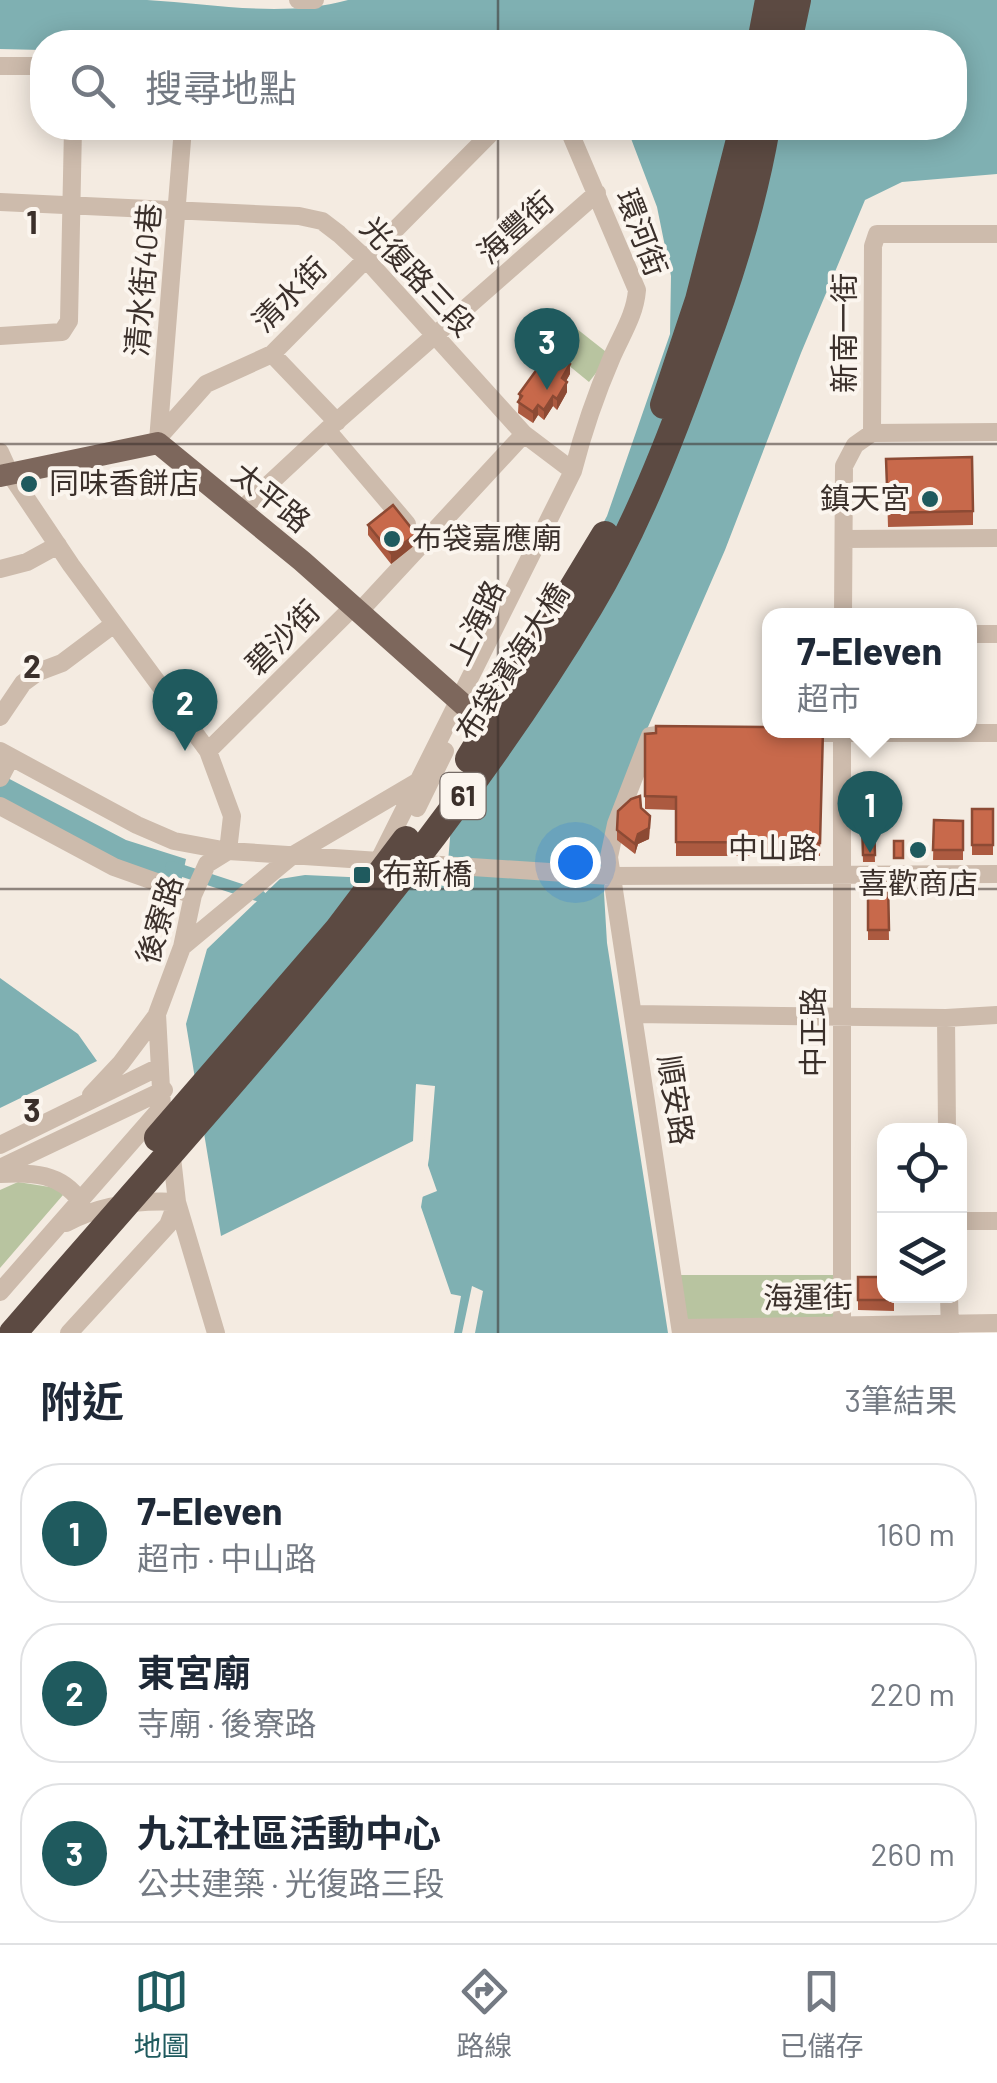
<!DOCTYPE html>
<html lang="zh-TW">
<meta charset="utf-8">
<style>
:root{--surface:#fff;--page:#f2f2f3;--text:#1f2937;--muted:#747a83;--line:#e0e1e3;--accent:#1f5a5e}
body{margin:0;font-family:Barlow,"Noto Sans TC",sans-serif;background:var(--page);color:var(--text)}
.controls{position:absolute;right:30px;bottom:30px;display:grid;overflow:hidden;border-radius:20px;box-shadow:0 5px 25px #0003}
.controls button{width:90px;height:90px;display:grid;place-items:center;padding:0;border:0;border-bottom:2px solid var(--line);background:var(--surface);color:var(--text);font:50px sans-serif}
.you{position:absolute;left:575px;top:862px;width:35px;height:35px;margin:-25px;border:8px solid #fff;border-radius:50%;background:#1a73e8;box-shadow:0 0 0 15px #1a73e833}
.badge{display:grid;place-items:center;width:65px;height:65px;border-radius:50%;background:var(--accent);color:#fff;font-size:32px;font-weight:700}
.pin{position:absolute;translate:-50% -82px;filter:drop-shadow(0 2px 5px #0008)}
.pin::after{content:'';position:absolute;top:52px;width:35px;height:30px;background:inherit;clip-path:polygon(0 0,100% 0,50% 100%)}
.popup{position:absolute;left:762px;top:608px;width:215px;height:130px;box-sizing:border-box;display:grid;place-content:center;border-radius:20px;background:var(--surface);filter:drop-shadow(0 2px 8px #0005);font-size:32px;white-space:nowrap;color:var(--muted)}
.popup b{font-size:38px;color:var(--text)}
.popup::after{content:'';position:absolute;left:50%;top:100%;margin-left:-20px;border:20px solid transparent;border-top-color:var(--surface)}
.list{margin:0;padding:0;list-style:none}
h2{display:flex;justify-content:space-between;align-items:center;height:130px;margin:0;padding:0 40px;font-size:42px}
h2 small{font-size:32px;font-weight:400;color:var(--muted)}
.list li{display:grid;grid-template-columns:65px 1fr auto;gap:30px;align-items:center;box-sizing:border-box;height:140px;margin:0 20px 20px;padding:0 20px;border:2px solid var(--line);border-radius:40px}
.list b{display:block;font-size:38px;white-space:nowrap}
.list p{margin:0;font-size:32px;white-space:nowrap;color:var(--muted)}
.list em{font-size:32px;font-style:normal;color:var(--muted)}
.icon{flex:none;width:55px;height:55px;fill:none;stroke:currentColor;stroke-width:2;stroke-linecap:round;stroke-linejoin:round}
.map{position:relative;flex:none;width:997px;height:1333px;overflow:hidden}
.search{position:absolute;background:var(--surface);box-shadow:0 5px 25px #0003;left:30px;right:30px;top:30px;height:110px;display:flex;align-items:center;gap:25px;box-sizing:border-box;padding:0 35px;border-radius:40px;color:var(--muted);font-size:38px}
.sheet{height:610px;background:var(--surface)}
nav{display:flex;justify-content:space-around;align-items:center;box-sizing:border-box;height:140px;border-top:2px solid var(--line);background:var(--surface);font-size:28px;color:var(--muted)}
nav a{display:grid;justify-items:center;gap:5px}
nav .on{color:var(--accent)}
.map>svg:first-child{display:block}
</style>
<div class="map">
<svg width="997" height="1333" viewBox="0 0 997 1333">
<rect width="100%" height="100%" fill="#f4ebe1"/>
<path fill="#b8c4a0" d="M572,325L610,355L589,382L551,351Z
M18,1182L56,1188L63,1195L0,1268V1190Z
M672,1275H842L843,1333H684Z"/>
<path fill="#7fb0b2" d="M0,0C49,0 99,0 147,0C214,4 283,18 348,0H997V174L902,182L865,200L801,353L725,550L648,727L608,849L604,893L607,943L668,1333H454L461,1296L451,1294L421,1207L429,1158L435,1086L416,1084L413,1141L221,1236L186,1024L207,949L280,879L305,875L370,878L446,886L453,802L607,516L670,334L671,276L657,207L627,128H954V42H42V50L0,49Z
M0,774L126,840L186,859L180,887L112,863L0,801Z
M0,978L78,1034L97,1061L0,1108Z"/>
<path fill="#f4ebe1" d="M420,1086L434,1088L425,1157L437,1191L417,1199L430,1090L421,1089L416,1145L316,1195L416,1143Z
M472,1286L483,1291L475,1333H462Z"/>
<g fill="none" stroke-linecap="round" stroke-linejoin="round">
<path stroke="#7fb0b2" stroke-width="12" d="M171,867L260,896"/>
<path stroke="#cdbbac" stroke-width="18" d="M298,0H315
M0,66H42
M0,202L299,216L322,221L339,234L365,258L524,434L573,471
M0,336L62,332L69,321L73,128
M272,354L337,422
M327,430L407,524
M872,433L873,246L877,234H997
M159,437L206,384L272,354L496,128
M158,441L183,128
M0,452L10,474L71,565L208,751L232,816L228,851L207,864L193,895L182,947L157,1014L162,1107L170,1140L177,1202L216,1333
M240,511L327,430L597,193
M844,539L997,538
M0,569L27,562L58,545
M359,612L524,434
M843,616L844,466L855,445L872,433L997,432
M970,634H997
M0,717L23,683L38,672L62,663L114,624
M803,733H997
M657,735L650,736L616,824L609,857L681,1333
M0,751L137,825L174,841L228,851L610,876L997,874
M208,751L353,607
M0,778L11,757
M0,806L114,867L193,895
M417,808L445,751
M379,860L573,471C583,432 596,394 612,357C622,334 635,315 637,290L568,128
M182,947L293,855L417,782
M634,1014L946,1018L997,1015
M946,1018L947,1130
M91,1095L121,1063L157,1015
M0,1145L159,1067
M0,1168L164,1090
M0,1174C32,1172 61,1173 80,1201
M960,1221H997
M66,1223C100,1205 140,1200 177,1202
M0,1292L162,1107
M949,1296L950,1332
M681,1328L997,1323
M69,1333L168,1225L177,1202
M842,1333V730"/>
<path stroke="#7d675c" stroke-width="22" d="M0,476L158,443L302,561L466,707"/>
<path stroke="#5c4a42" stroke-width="28" d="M761,42L769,0
M788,42L797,0
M664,405L699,300L743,128
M469,759L605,535
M158,1138L338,930L406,840
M13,1333C215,1099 429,873 589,607C636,529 671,438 702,352C729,280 753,204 766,128"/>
</g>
<path fill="#ac5a40" d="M570,374L566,381L567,392L557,410L553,406L544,420L538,415L533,423L518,413L519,394Z
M886,459L973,511V525L888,527Z
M368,525L416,544L391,564L368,535Z
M823,730L820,856H676V810L645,809V734Z
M641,808L650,826L649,839L638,844L635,854L617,840V830Z
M972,809H993V855H972Z
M934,820L963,821V860H933Z
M862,822H874L875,862H863Z
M868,882H888L889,940H868Z
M858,1277L894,1296V1311L858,1310Z"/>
<path fill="#8c4a34" d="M570,364V374L562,388V378Z
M567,382V392L557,410V399Z
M553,396V406L544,420V410Z
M538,405V415L533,423V412Z
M416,534V544L391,564V553Z
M650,816L649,839L638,844L635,854V844L638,834Z"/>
<path fill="#c8694b" stroke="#8c4a34" stroke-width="2.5" d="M551,350L570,364L562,378L567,382L557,399L553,396L544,410L538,405L533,412L518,402L522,396L519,394Z
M972,457L973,511L888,513L886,459Z
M393,505L416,534L391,553L368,525Z
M656,726L770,727V730H823L820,843L676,842V797L645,796V734L656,733Z
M640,796L641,808L650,816L649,828L638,834L635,844L617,830L618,811L631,799Z
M972,809H993V845H972Z
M934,820L963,821V850H933Z
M862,822H874L875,855H863Z
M894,841H903V858H894Z
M868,882H888L889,930H868Z
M858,1277H884V1296H894V1300H858Z"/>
<path fill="none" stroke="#3b302b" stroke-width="2.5" stroke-opacity="0.55" d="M498,0V42M498,128V1333M0,444H997M0,889H997"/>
<g fill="#1f5a5e" stroke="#fbf5ee" stroke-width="4">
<circle cx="29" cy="484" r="10"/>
<circle cx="930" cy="499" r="10"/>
<circle cx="392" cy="539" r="10"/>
<circle cx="918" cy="850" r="10"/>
<rect x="352" y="865" width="20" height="20" rx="5"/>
</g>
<g text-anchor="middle" stroke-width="8" stroke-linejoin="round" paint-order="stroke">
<rect fill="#fbf5ee" stroke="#756b66" stroke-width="2.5" x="440.5" y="773" width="45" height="46" rx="8"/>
<g font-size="28" font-weight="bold" fill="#3b302b">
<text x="463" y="806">61</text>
</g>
<g font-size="30" fill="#3b302b" stroke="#fbf5ee">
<text transform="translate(516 228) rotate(-42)" y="10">海豐街</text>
<text transform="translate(641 233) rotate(69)" y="10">環河街</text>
<text transform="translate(417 277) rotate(47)" y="10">光復路三段</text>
<text transform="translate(144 280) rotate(-85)" y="10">清水街40巷</text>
<text transform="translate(290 295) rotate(-45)" y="10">清水街</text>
<text transform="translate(845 333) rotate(-90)" y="10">新南一街</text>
<text transform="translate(271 498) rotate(39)" y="10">太平路</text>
<text transform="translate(477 623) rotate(-64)" y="10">上海路</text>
<text transform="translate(283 638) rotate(-45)" y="10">碧沙街</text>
<text transform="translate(513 662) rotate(-57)" y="10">布袋濱海大橋</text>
<text x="773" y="859">中山路</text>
<text transform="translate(160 920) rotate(-73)" y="10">後寮路</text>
<text transform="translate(814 1032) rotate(-90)" y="10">中正路</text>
<text transform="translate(675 1100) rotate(81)" y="10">順安路</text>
<text transform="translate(808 1298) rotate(-1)" y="10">海運街</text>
</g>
<g font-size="30" fill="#3b302b" stroke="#fbf5ee" text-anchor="start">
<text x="49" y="494">同味香餅店</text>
<text x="910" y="509" text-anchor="end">鎮天宮</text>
<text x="412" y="549">布袋嘉應廟</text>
<text x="382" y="885">布新橋</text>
<text x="918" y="894" text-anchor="middle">喜歡商店</text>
</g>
</g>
<g font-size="32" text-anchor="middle" font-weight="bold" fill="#3b302b" stroke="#fbf5ee" stroke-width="8" stroke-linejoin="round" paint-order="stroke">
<text x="32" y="234">1</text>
<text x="32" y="678">2</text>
<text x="32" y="1122">3</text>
</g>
</svg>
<div class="controls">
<button><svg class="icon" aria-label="locate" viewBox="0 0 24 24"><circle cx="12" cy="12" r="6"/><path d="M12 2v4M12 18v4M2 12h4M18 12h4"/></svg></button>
<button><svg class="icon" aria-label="layers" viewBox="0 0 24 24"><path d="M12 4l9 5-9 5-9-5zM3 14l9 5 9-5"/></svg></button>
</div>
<div class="you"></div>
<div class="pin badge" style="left:870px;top:853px">1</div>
<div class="popup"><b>7-Eleven</b>超市</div>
<div class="pin badge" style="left:185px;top:751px">2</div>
<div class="pin badge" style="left:547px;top:390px">3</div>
<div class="search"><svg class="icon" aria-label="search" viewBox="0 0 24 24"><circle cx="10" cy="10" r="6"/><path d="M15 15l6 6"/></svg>搜尋地點</div>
</div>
<section class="sheet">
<h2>附近<small>3筆結果</small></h2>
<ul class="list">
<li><span class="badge">1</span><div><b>7-Eleven</b><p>超市 · 中山路</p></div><em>160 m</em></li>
<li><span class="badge">2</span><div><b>東宮廟</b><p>寺廟 · 後寮路</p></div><em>220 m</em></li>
<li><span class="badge">3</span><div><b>九江社區活動中心</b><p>公共建築 · 光復路三段</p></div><em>260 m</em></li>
</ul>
</section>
<nav>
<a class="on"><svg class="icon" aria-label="map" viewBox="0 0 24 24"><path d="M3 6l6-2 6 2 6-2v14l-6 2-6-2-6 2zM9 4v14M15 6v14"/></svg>地圖</a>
<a><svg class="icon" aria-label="directions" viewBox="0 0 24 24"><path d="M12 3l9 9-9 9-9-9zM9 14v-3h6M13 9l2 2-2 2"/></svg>路線</a>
<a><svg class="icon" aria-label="saved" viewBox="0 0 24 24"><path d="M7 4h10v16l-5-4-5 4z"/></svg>已儲存</a>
</nav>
